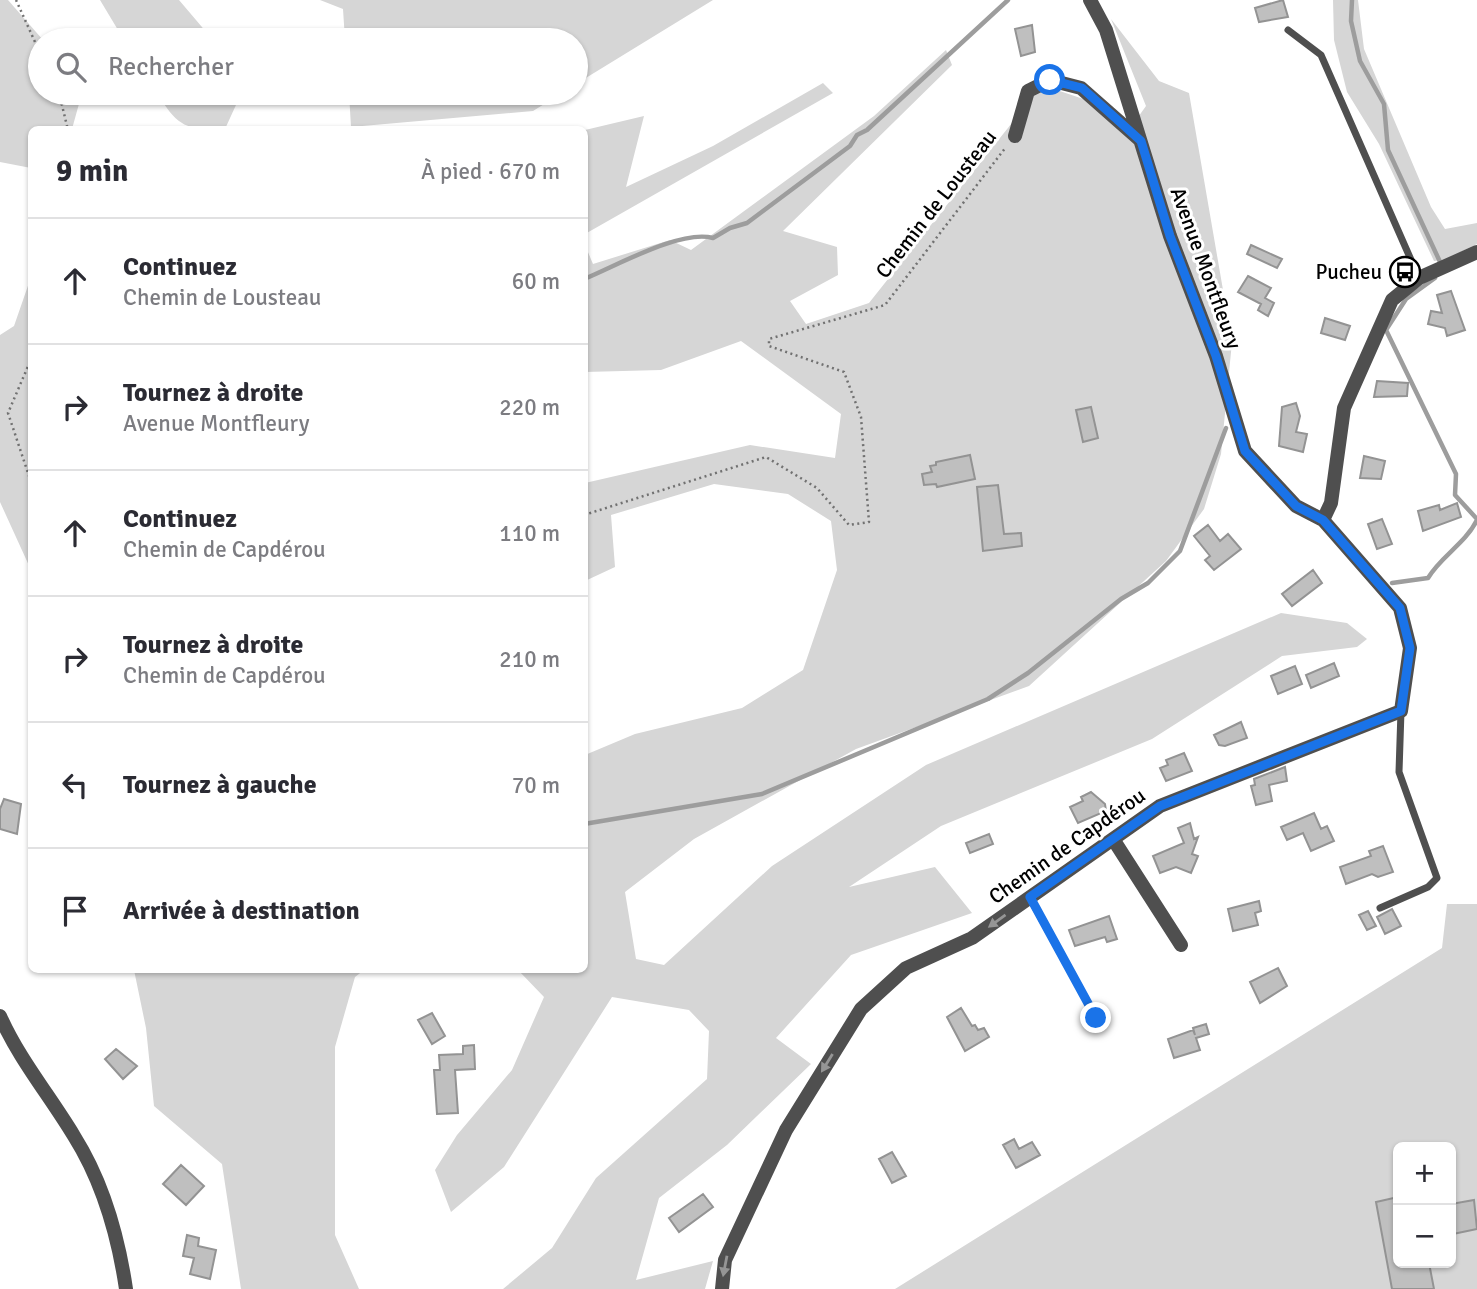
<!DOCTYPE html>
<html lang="fr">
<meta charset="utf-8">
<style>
:root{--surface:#fff;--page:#f7f7f7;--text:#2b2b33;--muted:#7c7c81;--line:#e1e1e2}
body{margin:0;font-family:Signika,sans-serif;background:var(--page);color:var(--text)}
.controls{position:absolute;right:21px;bottom:21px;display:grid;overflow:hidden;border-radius:10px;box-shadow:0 2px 5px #0004}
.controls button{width:63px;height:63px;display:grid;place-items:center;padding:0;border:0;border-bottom:2px solid var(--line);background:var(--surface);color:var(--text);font:35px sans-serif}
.stop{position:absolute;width:21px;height:21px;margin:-16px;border:5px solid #1a73e8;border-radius:50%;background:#fff}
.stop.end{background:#1a73e8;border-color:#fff;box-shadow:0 2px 7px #0008}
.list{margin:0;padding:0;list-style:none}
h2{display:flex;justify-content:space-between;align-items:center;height:91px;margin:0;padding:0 28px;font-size:30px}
h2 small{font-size:23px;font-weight:400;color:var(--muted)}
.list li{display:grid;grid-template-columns:46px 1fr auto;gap:21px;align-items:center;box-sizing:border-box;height:126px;padding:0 28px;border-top:2px solid var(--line)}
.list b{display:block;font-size:26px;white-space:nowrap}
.list p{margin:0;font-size:23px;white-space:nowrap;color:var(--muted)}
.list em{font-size:23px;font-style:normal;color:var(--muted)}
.icon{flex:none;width:38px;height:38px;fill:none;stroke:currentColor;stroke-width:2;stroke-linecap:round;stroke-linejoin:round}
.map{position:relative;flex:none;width:1477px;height:1289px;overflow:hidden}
.search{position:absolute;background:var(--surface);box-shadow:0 2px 5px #0004;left:28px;top:28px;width:560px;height:77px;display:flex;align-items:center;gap:18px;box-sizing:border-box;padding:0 24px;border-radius:38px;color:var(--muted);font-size:26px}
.panel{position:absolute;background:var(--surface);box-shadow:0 2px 5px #0004;left:28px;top:126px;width:560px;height:847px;border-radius:10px}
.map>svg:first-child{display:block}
</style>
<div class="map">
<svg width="1477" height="1289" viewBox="0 0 1477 1289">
<rect width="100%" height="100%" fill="#fff"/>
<path fill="#d6d6d6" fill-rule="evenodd" d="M0,0H8L43,40H40V93H82L72,129L32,130L31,168L0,162Z
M100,0H179L213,40H124Z
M320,0H713L576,84V40H345L343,9Z
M1333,0H1358L1364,49L1431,207L1445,229L1477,223V244L1444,260L1434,261L1379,144L1347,92L1334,40Z
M1111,19L1159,81L1189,93L1232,342L1221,454L1204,509L1166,561L1029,686L856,749L694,839L625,892L636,959L664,965L772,866L926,765L1281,613L1347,623L1367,639L1357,647L1282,656L1152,739L941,826L849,887L935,867L972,913L851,955L776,1038L811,1064L727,1145L659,1198L636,1280L713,1261L705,1289H503L552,1248L596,1178L707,1079L709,1031L689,1010L612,997L504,1167L451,1212L435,1170L457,1135L512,1070L544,997L518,970H584L585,755L635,734L742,708L803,670L837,570L831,521L788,494L714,484L611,515L615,567L585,581V483L750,445L835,458L841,414L741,341L661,370L585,372V245L593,264L670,240L691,250L874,116L946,50L952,65L783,231L837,247L838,275L790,301L806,324L869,303L1042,85L1110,108L1131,127L1146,106Z
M823,83L833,93L585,234V130L644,116L626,187L713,146Z
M157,93H271L272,104L241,94L225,129C185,130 178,127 157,93Z
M349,93H562L533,111L351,127Z
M31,277L32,570H31L0,502V335L14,326Z
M1447,904H1477V1289H895L1442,948ZM1398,1147H1451V1263H1398Z
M134,970H364L355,977L335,1047V1235L359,1289H241L222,1164L154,1106L146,1028Z"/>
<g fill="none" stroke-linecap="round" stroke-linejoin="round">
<path stroke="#9d9d9d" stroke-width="4.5" d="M1352,0L1351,21L1360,61L1384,104L1388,150L1441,264
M1435,278L1406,299L1386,330L1456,474L1455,495L1477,519
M584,279C616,266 681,229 713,238L730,228L747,223L850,146L857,135L867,130L1008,0
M1392,583L1428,578C1441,556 1465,544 1477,520
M584,824L762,794L988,699L1028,673L1121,599L1148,583L1180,551L1226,428"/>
</g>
<path fill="#bfbfbf" stroke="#939393" stroke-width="2" d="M1283,0L1288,17L1259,22L1255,8Z
M1032,25L1035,52L1021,56L1015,29Z
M1251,245L1282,259L1277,268L1247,254Z
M1248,276L1271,288L1265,298L1274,303L1268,316L1258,310L1261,304L1238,292Z
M1451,291L1465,330L1447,336L1445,328L1428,324L1431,311L1442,313L1437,295Z
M1325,318L1350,326L1345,340L1321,333Z
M1377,381L1408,383L1407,396L1374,397Z
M1296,403L1300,416L1296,432L1307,434L1303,452L1279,446L1282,407Z
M1091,407L1098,438L1083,442L1076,410Z
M970,455L975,479L937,487L936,484L924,485L922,474L932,472L930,466L936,465V462Z
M1364,456L1385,461L1381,479L1360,478Z
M998,485L1004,534L1021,533L1022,546L983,551L977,487Z
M1457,503L1461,517L1423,531L1418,511L1439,505L1440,510Z
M1382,519L1392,544L1377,549L1368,524Z
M1208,525L1220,541L1228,534L1241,549L1214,570L1205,560L1210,556L1194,536Z
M1313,570L1322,583L1292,606L1282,594Z
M1334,663L1339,676L1311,688L1306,675Z
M1295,666L1302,684L1278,694L1271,676Z
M1241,722L1247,738L1225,746L1219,745L1214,735Z
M1184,753L1192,771L1166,781L1160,768L1168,765L1166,760Z
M1285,767L1287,781L1269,785L1272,801L1256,805L1251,786L1255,785L1254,779Z
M1091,792L1105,804L1106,811L1078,823L1070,807L1083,801L1081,797Z
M4,799L21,804L17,834L0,829V809Z
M1314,813L1321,829L1327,826L1334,841L1311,851L1303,833L1287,840L1281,827Z
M1190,823L1194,839L1198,837L1192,854L1198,856L1191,873L1176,867L1160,873L1153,856L1184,843L1178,828Z
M989,834L993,844L970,853L966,843Z
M1383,846L1393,872L1378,877L1372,874L1346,884L1340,867L1371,856L1369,851Z
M1259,901L1261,911L1255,913L1258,925L1233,931L1228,909Z
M1392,909L1401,926L1385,934L1377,917Z
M1368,911L1376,926L1367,930L1359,915Z
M1109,916L1117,939L1107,942L1105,937L1075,946L1069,930Z
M1278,968L1287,986L1260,1003L1250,982Z
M961,1008L972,1026L975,1025L978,1030L984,1028L989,1037L965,1051L947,1017Z
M432,1013L445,1036L432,1044L418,1020Z
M1206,1024L1209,1034L1196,1038L1200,1050L1174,1058L1168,1039L1193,1030L1195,1035L1193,1028Z
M474,1045L475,1069L455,1070L458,1113L437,1114L434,1070H440L439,1055L463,1054V1046Z
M116,1049L137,1066L123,1079L105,1059Z
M1014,1139L1019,1149L1032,1142L1040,1155L1016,1168L1003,1145Z
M892,1152L906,1176L892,1183L879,1159Z
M181,1165L204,1186L186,1205L163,1184Z
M703,1194L713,1207L679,1232L669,1218Z
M1398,1197V1263H1429L1434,1289H1392L1376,1202Z
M1474,1200L1477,1229L1453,1234L1451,1204Z
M187,1235L199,1238L198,1246L216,1250L210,1279L190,1274L194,1258L183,1256Z"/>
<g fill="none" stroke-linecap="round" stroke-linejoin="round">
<path stroke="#717171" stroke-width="2.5" stroke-dasharray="2 3.5" stroke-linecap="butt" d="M16,0L40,53
M59,93L68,130
M32,357L8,413L32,485
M584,515L766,457L817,488L849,525L869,522L861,417L844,372L769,346V339L885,305L1006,147"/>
<path stroke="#4f4f4f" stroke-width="7" d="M1288,30L1321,55L1419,278
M1030,898L1096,1018
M1380,908L1428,887L1437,878L1399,772L1401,711"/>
<path stroke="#4f4f4f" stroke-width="14" d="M1015,136L1028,91L1050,80L1081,88L1140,140
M1323,520L1331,503L1344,408L1392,300L1419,278L1477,252
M1113,839L1181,945
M0,1016C19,1059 50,1096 74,1136C103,1182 118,1235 126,1289
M722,1289L725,1260L786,1130L861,1009L906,968L972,938L1160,806L1401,711L1410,648L1400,608L1323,520L1296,506L1245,451L1216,356L1170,236L1106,30L1090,0"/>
</g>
<defs><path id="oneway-solid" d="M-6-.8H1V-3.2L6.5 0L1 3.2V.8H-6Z" transform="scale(1.75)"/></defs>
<g fill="#959595">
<use href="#oneway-solid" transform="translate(997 921) rotate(144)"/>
<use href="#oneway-solid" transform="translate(827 1063) rotate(122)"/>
<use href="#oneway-solid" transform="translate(725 1266) rotate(101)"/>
</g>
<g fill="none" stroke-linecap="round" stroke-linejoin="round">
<path stroke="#1a73e8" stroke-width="9" d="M1050,80L1082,88L1141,141L1170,236L1216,356L1245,451L1296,506L1323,520L1400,608L1410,648L1401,711L1160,806L1030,897L1096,1018"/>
</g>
<defs>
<g id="bus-ring" transform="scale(1.575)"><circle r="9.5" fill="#fff" stroke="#000" stroke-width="1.5"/><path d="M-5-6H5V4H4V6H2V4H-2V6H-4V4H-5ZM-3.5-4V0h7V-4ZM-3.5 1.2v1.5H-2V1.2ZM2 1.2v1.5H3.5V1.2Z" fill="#000"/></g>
</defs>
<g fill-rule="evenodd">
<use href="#bus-ring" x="1405" y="272"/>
</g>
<g text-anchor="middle" stroke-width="6" stroke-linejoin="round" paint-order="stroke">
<g font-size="21" fill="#000" stroke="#fff">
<text transform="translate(936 204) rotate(-52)" y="7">Chemin de Lousteau</text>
<text transform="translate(1206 268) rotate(70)" y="7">Avenue Montfleury</text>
<text transform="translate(1067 846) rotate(-35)" y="7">Chemin de Capdérou</text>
</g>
<g font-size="21" fill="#000" stroke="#fff" text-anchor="end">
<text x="1382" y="279">Pucheu</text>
</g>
</g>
</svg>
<div class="controls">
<button>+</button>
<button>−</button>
</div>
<div class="stop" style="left:1050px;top:80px"></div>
<div class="stop end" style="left:1096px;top:1018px"></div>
<div class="search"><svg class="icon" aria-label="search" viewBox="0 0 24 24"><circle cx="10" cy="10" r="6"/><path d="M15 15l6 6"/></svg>Rechercher</div>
<section class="panel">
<h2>9 min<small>À pied · 670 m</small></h2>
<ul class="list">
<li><svg class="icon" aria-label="ahead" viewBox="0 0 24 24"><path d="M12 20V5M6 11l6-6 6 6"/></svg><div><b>Continuez</b><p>Chemin de Lousteau</p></div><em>60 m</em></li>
<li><svg class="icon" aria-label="right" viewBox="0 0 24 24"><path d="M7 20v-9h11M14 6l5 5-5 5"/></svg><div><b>Tournez à droite</b><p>Avenue Montfleury</p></div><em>220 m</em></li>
<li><svg class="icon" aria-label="ahead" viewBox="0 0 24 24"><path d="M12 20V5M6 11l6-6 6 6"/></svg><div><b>Continuez</b><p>Chemin de Capdérou</p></div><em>110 m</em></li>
<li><svg class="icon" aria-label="right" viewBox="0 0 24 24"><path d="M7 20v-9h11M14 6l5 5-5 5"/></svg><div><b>Tournez à droite</b><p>Chemin de Capdérou</p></div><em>210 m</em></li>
<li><svg class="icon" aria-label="left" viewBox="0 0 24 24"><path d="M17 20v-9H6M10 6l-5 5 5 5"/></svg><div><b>Tournez à gauche</b></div><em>70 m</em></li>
<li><svg class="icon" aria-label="arrive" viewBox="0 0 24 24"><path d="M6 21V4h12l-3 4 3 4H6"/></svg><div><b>Arrivée à destination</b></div></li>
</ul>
</section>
</div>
